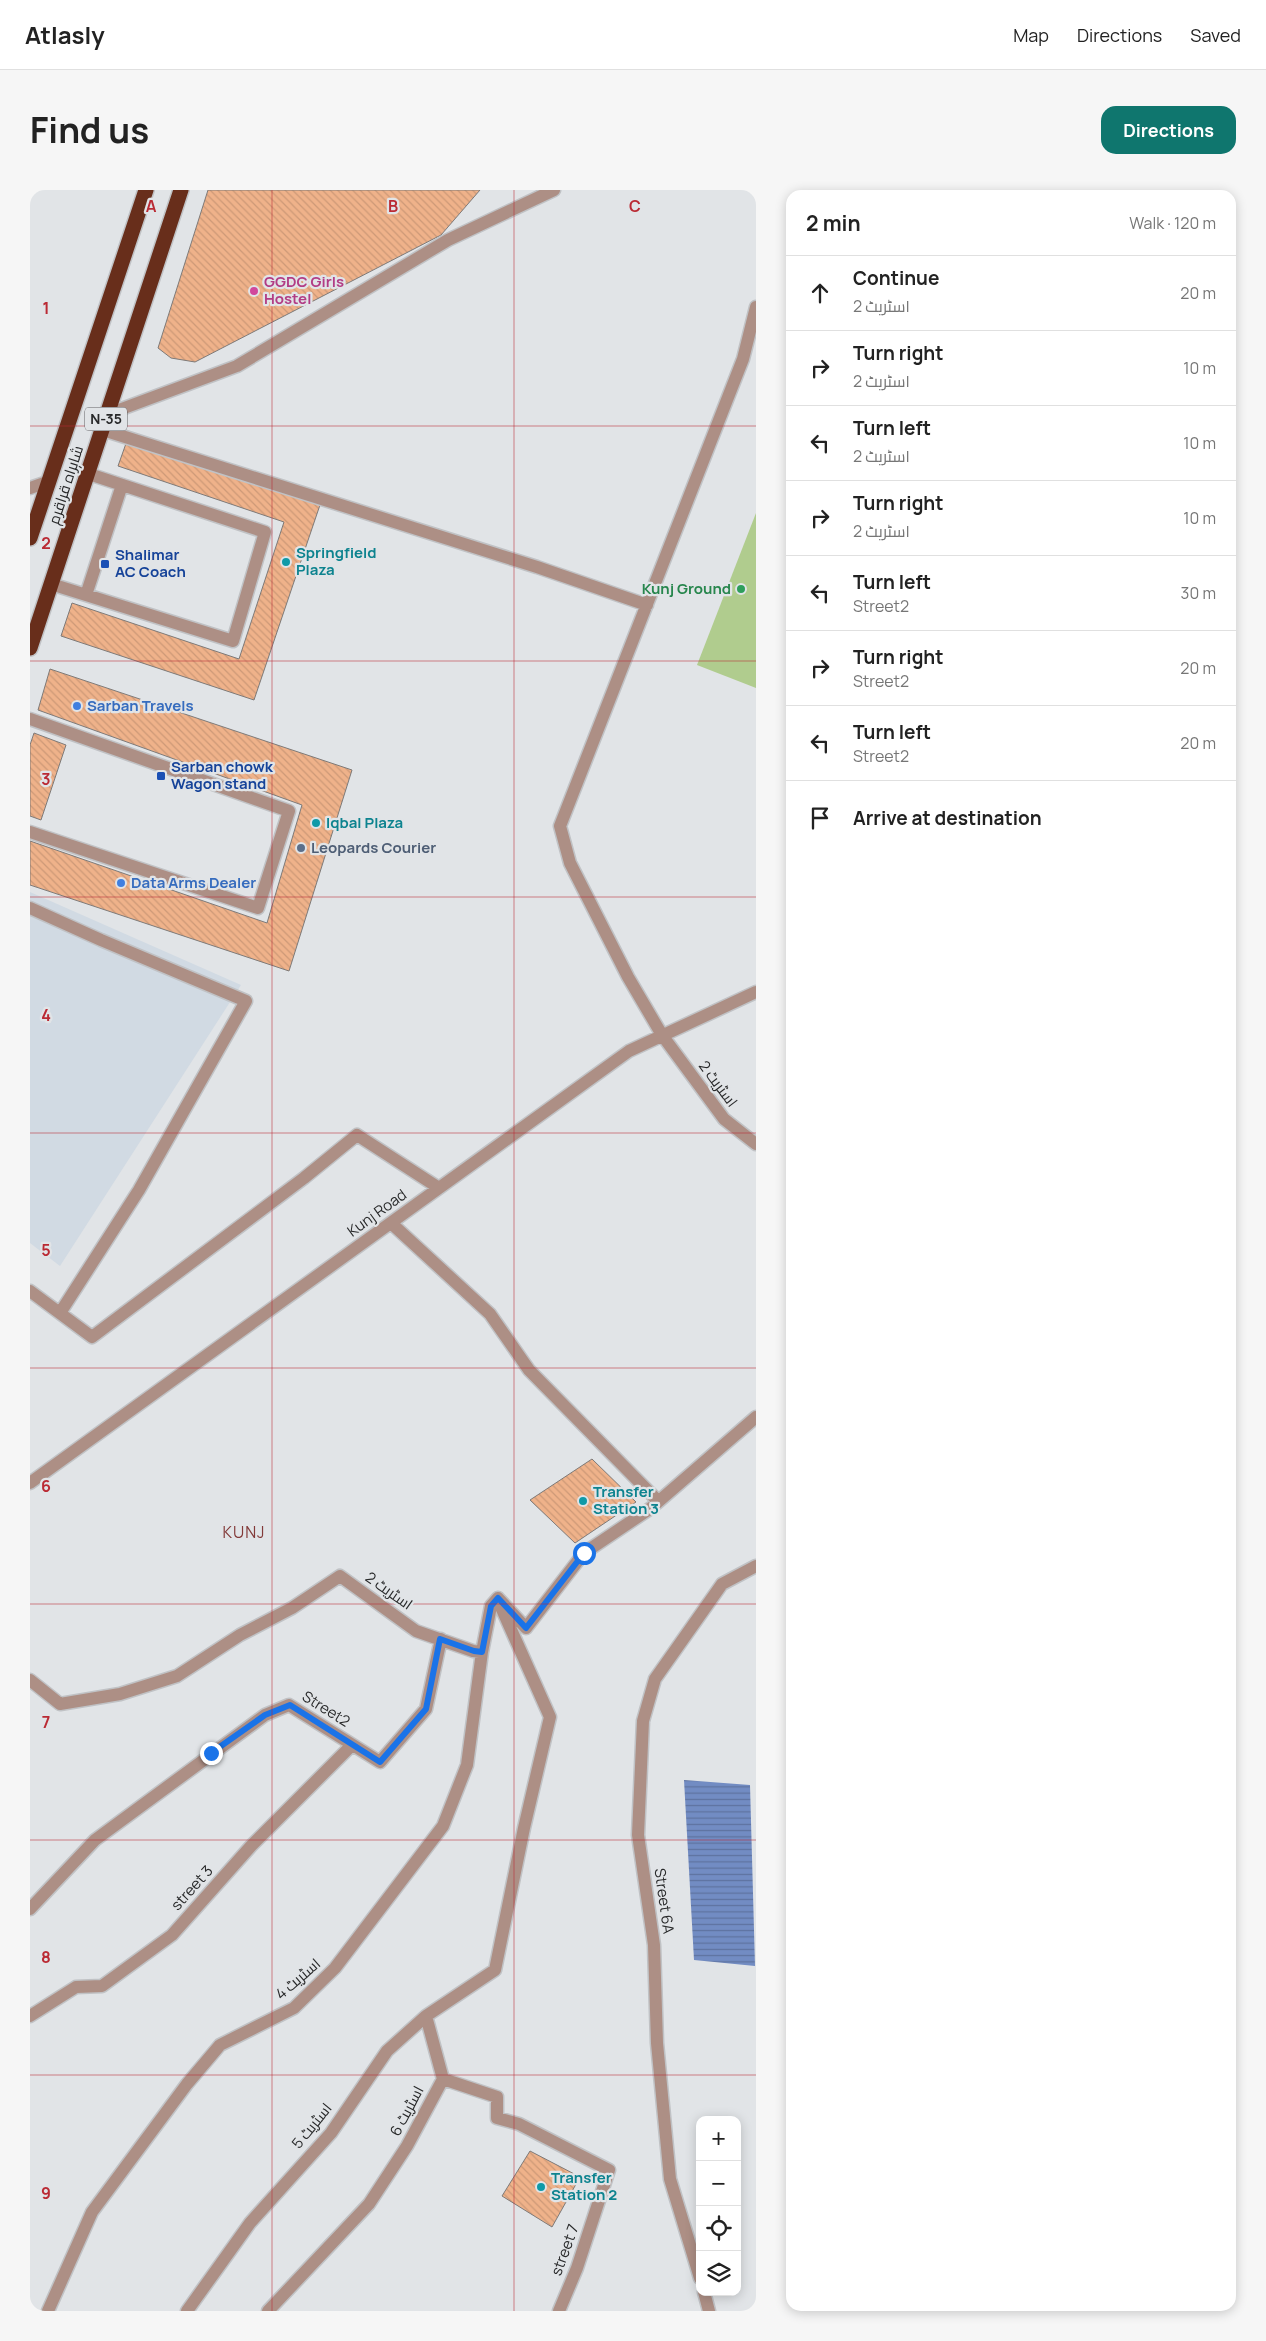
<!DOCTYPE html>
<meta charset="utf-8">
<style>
:root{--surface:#fff;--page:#f6f6f6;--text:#222;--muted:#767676;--line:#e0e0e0;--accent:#0f766e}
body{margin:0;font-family:Manrope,Cairo,sans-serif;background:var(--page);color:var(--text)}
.controls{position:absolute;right:15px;bottom:15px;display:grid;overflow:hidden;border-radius:10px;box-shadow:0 2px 12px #0003}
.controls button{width:45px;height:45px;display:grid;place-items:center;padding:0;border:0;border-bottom:1px solid var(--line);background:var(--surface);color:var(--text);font:25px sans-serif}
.stop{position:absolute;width:15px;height:15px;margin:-11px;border:4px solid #1a73e8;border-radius:50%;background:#fff}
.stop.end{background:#1a73e8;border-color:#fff;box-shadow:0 1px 5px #0008}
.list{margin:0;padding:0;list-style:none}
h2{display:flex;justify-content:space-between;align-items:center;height:65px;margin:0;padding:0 20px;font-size:21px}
h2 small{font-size:16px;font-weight:400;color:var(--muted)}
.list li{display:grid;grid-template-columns:32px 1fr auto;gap:15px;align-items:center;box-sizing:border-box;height:75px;padding:0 20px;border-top:1px solid var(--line)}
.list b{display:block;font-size:19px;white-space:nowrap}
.list p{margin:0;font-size:16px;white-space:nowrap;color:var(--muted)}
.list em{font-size:16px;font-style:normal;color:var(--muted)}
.icon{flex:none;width:28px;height:28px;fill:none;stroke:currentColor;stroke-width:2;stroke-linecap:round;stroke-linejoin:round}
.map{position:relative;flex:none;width:726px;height:2121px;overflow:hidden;border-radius:15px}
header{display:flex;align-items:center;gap:30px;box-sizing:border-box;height:70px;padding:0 25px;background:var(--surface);border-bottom:1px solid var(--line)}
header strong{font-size:24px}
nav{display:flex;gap:28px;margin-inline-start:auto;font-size:18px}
.intro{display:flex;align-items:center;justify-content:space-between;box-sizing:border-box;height:120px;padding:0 30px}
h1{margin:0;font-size:35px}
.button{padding:12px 22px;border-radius:15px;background:var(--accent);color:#fff;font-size:18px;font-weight:700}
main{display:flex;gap:30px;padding:0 30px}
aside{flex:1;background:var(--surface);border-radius:15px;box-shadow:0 2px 12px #0003}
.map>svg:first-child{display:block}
</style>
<header>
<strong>Atlasly</strong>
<nav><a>Map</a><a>Directions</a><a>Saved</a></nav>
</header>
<div class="intro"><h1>Find us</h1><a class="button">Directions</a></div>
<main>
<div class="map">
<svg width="726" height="2121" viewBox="0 0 726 2121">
<defs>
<pattern id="water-rules" width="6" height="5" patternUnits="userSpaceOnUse" patternTransform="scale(1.25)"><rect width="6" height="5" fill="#728cc3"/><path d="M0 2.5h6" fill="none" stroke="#5e729f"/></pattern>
<pattern id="building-back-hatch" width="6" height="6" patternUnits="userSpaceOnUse" patternTransform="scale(1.25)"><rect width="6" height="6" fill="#efb28a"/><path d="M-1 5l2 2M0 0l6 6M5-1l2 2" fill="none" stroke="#cd9977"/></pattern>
</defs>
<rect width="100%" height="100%" fill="#e1e4e7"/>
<path fill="#d1dae3" d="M0,702L211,795L30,1076L0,1053Z"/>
<path fill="#b0cc8e" d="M726,323V498L667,475Z"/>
<path fill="url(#water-rules)" d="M654,1590L720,1595L725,1776L664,1770Z"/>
<path fill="url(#building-back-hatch)" stroke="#7e7a78" d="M178,0H450L411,45L165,172L141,168L128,158Z
M99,245L292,309L224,510L31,446L42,413L209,469L254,332L88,276Z
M20,479L322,580L259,781L0,695V651L237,733L272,615L8,520Z
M4,543L36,555L11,630L0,626V555Z
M562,1269L606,1312L545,1353L500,1310Z
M500,1961L550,1987L522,2037L472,2006Z"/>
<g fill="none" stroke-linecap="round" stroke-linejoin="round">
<g stroke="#c0c2c5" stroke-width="15">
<path id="minor" d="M726,117L713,169L530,636L540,673L598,787L632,845L694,929L726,954
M78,224L207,176L418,50L524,0
M73,240L507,377L617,415
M0,298L20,291
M21,394L203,451L235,342L59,284
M56,405L92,295
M0,529L259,621L228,718L0,642
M0,718L71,750L216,811L109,1000L30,1123
M361,1033L460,1124L499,1180L628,1311
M0,1101L62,1147L274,988L327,945L409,998
M0,1293L599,861L726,802
M0,1490L30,1514L90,1504L147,1486L210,1445L262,1418L310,1386L386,1441L443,1461L452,1462L461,1416L468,1408L496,1438L554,1363L621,1318L726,1227
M0,1719L65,1650L235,1525L259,1515L350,1572L396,1519L411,1449
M0,1826L46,1797L72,1796L142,1745L221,1656L322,1555
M396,1826L465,1780L494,1638L520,1527L471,1417
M670,2088L640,1989L627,1853L624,1755L608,1645L613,1531L625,1489L692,1394L726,1376
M674,2102L679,2121
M18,2121L62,2022L157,1894L190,1855L264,1818L305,1778L413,1636L437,1575L452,1462
M157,2121L220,2033L301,1943L357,1861L396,1826L413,1889
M238,2121L339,2014L377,1956L413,1889L467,1907V1928L489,1934L579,1980L547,2078L529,2121"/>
</g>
<g stroke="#c0c2c5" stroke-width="18">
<path id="highway" d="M0,348L116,0
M0,458L151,0"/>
</g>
<use href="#minor" stroke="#ad8f85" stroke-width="12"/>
<use href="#highway" stroke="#682e1b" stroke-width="15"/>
</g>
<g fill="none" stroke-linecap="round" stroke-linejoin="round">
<path stroke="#1a73e8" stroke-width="6" d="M181,1563L235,1525L260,1515L350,1572L396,1519L410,1449L444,1461L452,1462L461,1416L468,1408L496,1438L554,1363"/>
</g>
<path fill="none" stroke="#ba2a34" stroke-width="1" stroke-opacity="0.55" d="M242,0V2121M484,0V2121M0,236H726M0,471H726M0,707H726M0,943H726M0,1178H726M0,1414H726M0,1650H726M0,1885H726"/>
<circle fill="#d1479c" stroke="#e1e4e7" stroke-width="2" cx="224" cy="101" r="5"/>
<g fill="#0f9aa8" stroke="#e1e4e7" stroke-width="2">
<circle cx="256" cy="372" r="5"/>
<circle cx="286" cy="633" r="5"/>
<circle cx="553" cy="1311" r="5"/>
<circle cx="511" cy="1997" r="5"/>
</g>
<g fill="#1a4fb4" stroke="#e1e4e7" stroke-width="2">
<rect x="70" y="369" width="10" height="10" rx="2.5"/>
<rect x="126" y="581" width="10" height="10" rx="2.5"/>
</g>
<circle fill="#2e9e5b" stroke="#e1e4e7" stroke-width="2" cx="711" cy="399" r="5"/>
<g fill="#3f7fe0" stroke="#e1e4e7" stroke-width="2">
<circle cx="47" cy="516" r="5"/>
<circle cx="91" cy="693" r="5"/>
</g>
<circle fill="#5c6f8a" stroke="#e1e4e7" stroke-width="2" cx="271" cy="658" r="5"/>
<g text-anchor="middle" stroke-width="4.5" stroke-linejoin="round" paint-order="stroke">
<rect fill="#e1e4e7" stroke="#606163" stroke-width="1" x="55" y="217.5" width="42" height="23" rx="4"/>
<g font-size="14" font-weight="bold" fill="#28292a">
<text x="76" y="234">N-35</text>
</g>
<g font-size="15" font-weight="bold" fill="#b23c85" stroke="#e1e4e7" text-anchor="start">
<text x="234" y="97">GGDC Girls<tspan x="234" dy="17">Hostel</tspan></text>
</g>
<g font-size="15" fill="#28292a" stroke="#e1e4e7">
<text transform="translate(36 295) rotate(-72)" y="5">شاہراہ قراقرم</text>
<text transform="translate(688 894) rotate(53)" y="5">اسٹریٹ 2</text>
<text transform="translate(347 1023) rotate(-36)" y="5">Kunj Road</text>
<text transform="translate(359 1401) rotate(35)" y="5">اسٹریٹ 2</text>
<text transform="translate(296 1519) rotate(32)" y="5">Street2</text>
<text transform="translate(162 1698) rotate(-48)" y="5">street 3</text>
<text transform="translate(634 1711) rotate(82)" y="5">Street 6A</text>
<text transform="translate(268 1789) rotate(-41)" y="5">اسٹریٹ 4</text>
<text transform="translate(377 1921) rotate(-62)" y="5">اسٹریٹ 6</text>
<text transform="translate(282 1936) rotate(-51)" y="5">اسٹریٹ 5</text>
<text transform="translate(535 2060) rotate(-70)" y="5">street 7</text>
</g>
<g font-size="15" font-weight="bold" fill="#0d838f" stroke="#e1e4e7" text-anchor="start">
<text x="266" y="368">Springfield<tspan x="266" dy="17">Plaza</tspan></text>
<text x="296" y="638">Iqbal Plaza</text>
<text x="563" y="1307">Transfer<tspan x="563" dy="17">Station 3</tspan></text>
<text x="521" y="1993">Transfer<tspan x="521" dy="17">Station 2</tspan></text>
</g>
<g font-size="15" font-weight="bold" fill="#164399" stroke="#e1e4e7" text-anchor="start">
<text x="85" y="370">Shalimar<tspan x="85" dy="17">AC Coach</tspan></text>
<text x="141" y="582">Sarban chowk<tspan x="141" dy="17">Wagon stand</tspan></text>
</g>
<g font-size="15" font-weight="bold" fill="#27864d" stroke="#e1e4e7" text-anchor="end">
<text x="701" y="404">Kunj Ground</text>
</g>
<g font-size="15" font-weight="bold" fill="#366cbe" stroke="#e1e4e7" text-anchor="start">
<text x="57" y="521">Sarban Travels</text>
<text x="101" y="698">Data Arms Dealer</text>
</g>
<g font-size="15" font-weight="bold" fill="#4e5e75" stroke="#e1e4e7" text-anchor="start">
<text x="281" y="663">Leopards Courier</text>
</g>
<g font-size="16" letter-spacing="1" fill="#823a39" stroke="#e1e4e7">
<text x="214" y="1348">KUNJ</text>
</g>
</g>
<g font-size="16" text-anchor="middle" font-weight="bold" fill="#ba2a34" stroke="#e1e4e7" stroke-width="4.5" stroke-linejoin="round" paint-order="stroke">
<text x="121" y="22">A</text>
<text x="363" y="22">B</text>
<text x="605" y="22">C</text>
<text x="16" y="124">1</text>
<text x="16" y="359">2</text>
<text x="16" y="595">3</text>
<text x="16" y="831">4</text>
<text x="16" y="1066">5</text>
<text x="16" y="1302">6</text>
<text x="16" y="1538">7</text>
<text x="16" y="1773">8</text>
<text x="16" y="2009">9</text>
</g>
</svg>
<div class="controls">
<button>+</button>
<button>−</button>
<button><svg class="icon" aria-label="locate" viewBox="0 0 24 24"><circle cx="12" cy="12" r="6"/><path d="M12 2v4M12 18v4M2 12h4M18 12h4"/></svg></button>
<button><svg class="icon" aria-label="layers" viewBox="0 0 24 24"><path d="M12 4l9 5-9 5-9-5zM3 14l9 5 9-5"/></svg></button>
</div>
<div class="stop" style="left:554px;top:1363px"></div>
<div class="stop end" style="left:181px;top:1563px"></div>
</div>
<aside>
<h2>2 min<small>Walk · 120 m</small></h2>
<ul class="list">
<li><svg class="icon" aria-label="ahead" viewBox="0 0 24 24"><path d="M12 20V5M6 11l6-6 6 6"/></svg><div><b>Continue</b><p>اسٹریٹ 2</p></div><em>20 m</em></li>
<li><svg class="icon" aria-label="right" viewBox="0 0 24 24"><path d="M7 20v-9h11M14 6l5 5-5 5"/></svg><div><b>Turn right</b><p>اسٹریٹ 2</p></div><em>10 m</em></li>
<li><svg class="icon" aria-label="left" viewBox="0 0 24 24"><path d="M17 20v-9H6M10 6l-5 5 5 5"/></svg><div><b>Turn left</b><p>اسٹریٹ 2</p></div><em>10 m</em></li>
<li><svg class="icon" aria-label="right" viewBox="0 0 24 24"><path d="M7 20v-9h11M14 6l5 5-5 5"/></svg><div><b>Turn right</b><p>اسٹریٹ 2</p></div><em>10 m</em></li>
<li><svg class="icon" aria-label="left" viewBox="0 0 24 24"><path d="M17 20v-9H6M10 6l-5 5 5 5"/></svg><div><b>Turn left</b><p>Street2</p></div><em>30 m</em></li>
<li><svg class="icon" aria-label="right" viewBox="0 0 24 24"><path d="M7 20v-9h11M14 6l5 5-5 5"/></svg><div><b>Turn right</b><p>Street2</p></div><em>20 m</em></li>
<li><svg class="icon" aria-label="left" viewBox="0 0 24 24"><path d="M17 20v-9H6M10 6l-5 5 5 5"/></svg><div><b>Turn left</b><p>Street2</p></div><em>20 m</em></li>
<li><svg class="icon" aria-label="arrive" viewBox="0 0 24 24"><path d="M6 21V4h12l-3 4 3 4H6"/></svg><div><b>Arrive at destination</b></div></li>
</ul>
</aside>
</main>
